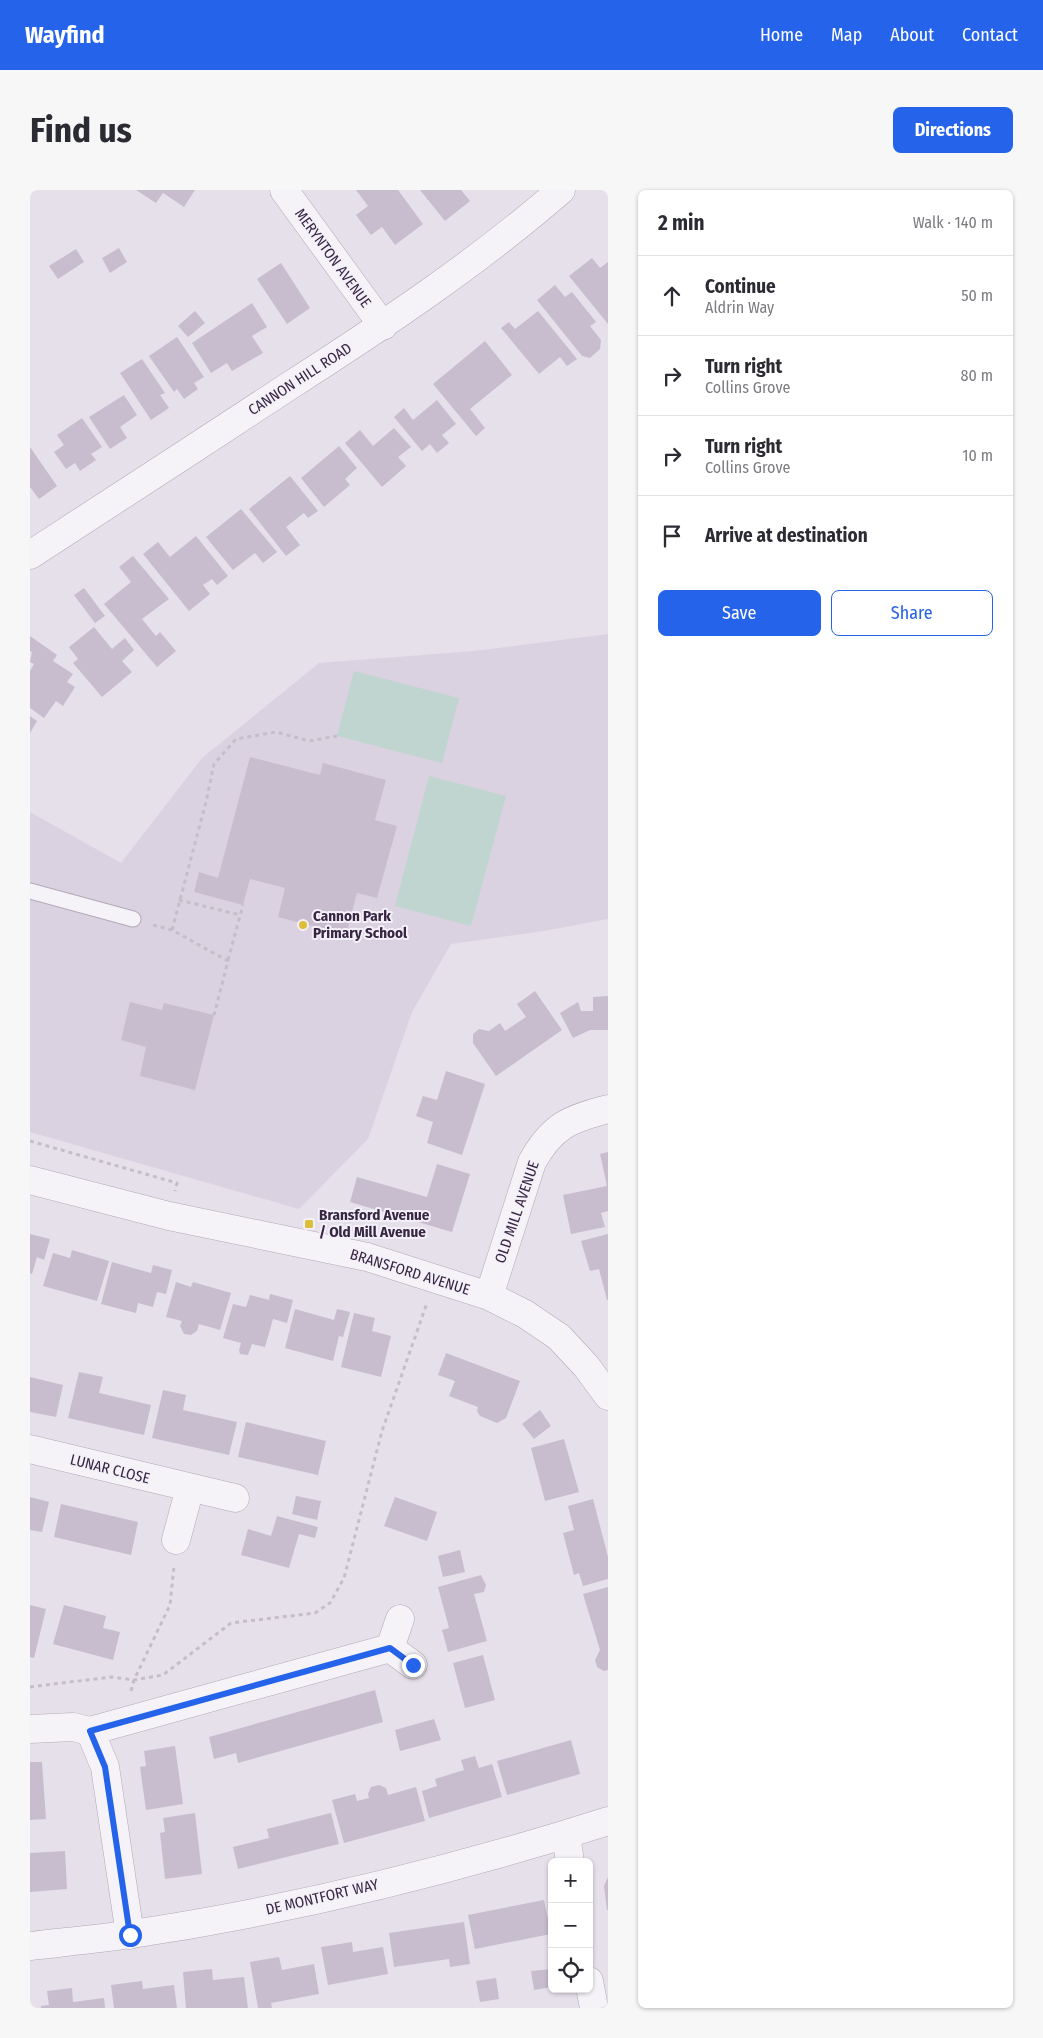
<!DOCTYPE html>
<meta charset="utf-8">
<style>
:root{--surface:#fff;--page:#f7f7f7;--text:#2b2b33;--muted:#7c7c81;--line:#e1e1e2;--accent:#2563eb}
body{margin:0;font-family:"Fira Sans Condensed",sans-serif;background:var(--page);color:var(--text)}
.controls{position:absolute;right:15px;bottom:15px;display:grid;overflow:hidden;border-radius:8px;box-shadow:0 1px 4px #0004}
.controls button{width:45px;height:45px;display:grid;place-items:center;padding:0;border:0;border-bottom:1px solid var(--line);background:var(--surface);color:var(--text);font:25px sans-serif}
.stop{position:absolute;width:15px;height:15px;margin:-11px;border:4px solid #2563eb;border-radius:50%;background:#fff}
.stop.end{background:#2563eb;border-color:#fff;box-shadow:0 1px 5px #0008}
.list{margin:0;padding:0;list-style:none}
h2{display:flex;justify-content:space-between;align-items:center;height:65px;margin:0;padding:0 20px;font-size:21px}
h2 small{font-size:16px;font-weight:400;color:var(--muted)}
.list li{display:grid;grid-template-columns:32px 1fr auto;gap:15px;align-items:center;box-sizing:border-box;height:80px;padding:0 20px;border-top:1px solid var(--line)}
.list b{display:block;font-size:19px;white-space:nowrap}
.list p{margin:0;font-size:16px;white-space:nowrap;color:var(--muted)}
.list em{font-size:16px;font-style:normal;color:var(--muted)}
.actions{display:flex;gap:10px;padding:15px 20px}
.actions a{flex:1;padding:11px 0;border:1px solid var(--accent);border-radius:8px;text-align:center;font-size:18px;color:var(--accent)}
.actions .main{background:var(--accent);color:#fff}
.icon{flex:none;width:28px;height:28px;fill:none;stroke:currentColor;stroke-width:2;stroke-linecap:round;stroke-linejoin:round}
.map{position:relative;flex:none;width:578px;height:1818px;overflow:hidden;border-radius:8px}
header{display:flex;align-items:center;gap:30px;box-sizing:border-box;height:70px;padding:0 25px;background:var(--accent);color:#fff}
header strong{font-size:24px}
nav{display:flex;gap:28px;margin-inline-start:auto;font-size:18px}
.intro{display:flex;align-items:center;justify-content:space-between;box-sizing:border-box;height:120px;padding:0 30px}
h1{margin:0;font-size:35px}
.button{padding:12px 22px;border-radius:8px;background:var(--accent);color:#fff;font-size:18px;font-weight:700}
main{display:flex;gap:30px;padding:0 30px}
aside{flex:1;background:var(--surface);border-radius:8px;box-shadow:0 1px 4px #0004}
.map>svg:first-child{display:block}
</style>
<header>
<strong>Wayfind</strong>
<nav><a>Home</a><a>Map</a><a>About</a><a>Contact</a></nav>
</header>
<div class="intro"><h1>Find us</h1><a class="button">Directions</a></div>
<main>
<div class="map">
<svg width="578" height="1818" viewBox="0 0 578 1818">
<rect width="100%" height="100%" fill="#e6e0ea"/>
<path fill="#dad2e0" d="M578,444V729L514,741L421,754L382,822L338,949L269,1019L0,942V622L91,673L172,568L289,473L444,461Z"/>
<path fill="#c0d5cf" d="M324,481L429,508L412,573L307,546Z
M399,586L476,606L441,736L365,716Z"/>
<path fill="#c7bdce" d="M106,0H165L154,17L133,3L126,13Z
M326,0H368L393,34L365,55L352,37L341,45L326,25L338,16Z
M390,0H431L440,11L415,31Z
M89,58L97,72L80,83L72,68Z
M46,59L54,72L28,89L19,76Z
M562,68L570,78L578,72V134L539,86Z
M251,73L280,118L257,134L227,89Z
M525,95L535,107L542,102L566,132L560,136L571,150L570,159L560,168L552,166L507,110Z
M222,113L237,137L222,146L233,163L202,181L197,173L181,183L162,153Z
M165,121L175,133L158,147L148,136Z
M508,121L547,169L537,176L530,167L509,184L471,138L479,132L485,139Z
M147,147L174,187L164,193L168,199L154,209L147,199L144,202L119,166Z
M455,151L482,185L440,219L455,238L446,246L403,194Z
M112,169L135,203L130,205L139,218L121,230L90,183Z
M94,205L107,225L90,237L97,248L80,259L59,227Z
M407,210L426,234L412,245L419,253L407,263L400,254L392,261L364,227L374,218L383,230Z
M52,228L72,257L61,264L66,270L50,281L45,273L36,279L24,262L34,255L27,245Z
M364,238L381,257L368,267L376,276L352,297L315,253L330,240L343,256Z
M309,256L327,278L315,289L320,295L294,317L271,288Z
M0,257L27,296L9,309L0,297Z
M260,286L288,321L278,328L274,323L256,337L270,355L256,366L219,319Z
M211,319L247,362L233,373L225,363L203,380L176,347Z
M166,346L198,386L187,395L182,389L173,395L180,404L159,421L113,364L128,352L140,367Z
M103,366L139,409L112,429L126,446L130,442L146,461L127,477L74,414L101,392L89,377Z
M54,398L75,426L65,433L44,405Z
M64,437L82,459L95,448L104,460L92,471L102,482L72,507L43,473L48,469L39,457Z
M0,446L27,465L23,471L43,484L37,492L45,497L33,516L26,511L14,528L0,518V481L4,474L0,472L2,462L0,461Z
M0,526L7,531L0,543Z
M220,567L290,585L293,573L356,590L345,630L367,636L347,708L327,703L316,745L248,727L255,698L220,689L213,715L164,702L169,682L188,688Z
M505,801L532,840L466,886L443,853V844L449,839L459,841L470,833L475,841L496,827L487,814Z
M578,806V840H560L543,848L530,823L548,812L551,821H563V807Z
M100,812L132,820L134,813L184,825L165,900L110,886L116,857L91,850Z
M416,881L455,894L432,965L397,953L403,932L386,926L393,906L407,910Z
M578,962V1021L571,1023L575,1037L541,1044L533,1005L577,996L570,964Z
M407,974L440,984L422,1042L320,1012L327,987L397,1007Z
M0,1044L20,1049L14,1070L7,1067L2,1084L0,1083Z
M578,1044V1110H577L569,1079L560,1081L551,1051Z
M42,1060L79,1071L67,1111L13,1096L23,1063L40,1068Z
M82,1072L121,1083L123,1075L142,1080L136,1104L127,1102L123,1117L108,1113L106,1123L71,1114Z
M146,1092L161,1097L163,1092L201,1103L190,1140L169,1134L167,1141L161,1145L154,1144L150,1136L152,1131L136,1127Z
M240,1104L263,1110L257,1133L243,1129L235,1157L222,1154L218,1165L210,1164L209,1160L211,1153L193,1148L203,1114L216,1117L220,1105L239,1110Z
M265,1119L304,1130L307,1119L320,1122L313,1147L309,1146L303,1171L255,1158Z
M324,1123L345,1128L342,1141L361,1146L351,1187L311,1177Z
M416,1163L490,1191L476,1228L467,1233L450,1226L447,1221L448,1217L419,1206L425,1191L408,1185Z
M49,1182L73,1187L69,1203L121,1215L114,1245L38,1228Z
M0,1187L33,1195L26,1227L0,1222Z
M133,1200L156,1205L153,1220L207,1232L199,1265L122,1248Z
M510,1220L521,1236L504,1249L492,1234Z
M216,1232L296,1251L288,1285L208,1267Z
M534,1249L549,1302L515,1311L501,1258Z
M266,1306L291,1311L287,1330L262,1324Z
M0,1307L19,1312L12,1342L0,1340Z
M365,1307L407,1322L397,1351L354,1336Z
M563,1309L578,1367V1389L553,1396L549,1383L544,1385L533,1343L544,1340L538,1316Z
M31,1314L108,1332L101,1365L24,1347Z
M247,1326L288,1337L285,1348L269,1344L259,1378L211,1365L218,1339L241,1346Z
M430,1360L435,1382L413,1387L408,1366Z
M451,1385L456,1395L454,1402L444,1404L457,1451L418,1462L412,1440L419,1438L408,1397Z
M578,1397V1480L574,1481L567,1477L565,1470L570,1460L553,1404Z
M0,1415L16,1419L4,1468L0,1467Z
M34,1415L76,1426L73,1438L90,1442L83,1470L23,1454Z
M453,1465L465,1510L435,1518L423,1473Z
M345,1500L353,1532L208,1573L206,1563L184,1569L179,1547Z
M404,1529L411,1550L370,1561L365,1540Z
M541,1550L550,1584L477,1605L467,1571Z
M145,1556L153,1614L116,1620L110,1577L116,1576L114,1561Z
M445,1566L449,1578L462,1574L472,1607L399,1628L392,1601L407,1596L405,1589L434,1580L431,1570Z
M0,1572H12L16,1629L0,1630Z
M349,1595L356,1598L358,1605L386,1597L395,1631L314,1653L302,1610L325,1604L327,1611L339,1608L338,1604L341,1597Z
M165,1623L172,1684L135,1689L130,1643L135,1642L133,1628Z
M301,1623L309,1654L208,1679L203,1657L239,1648L237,1639Z
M35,1661L37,1699L0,1702V1663Z
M578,1687V1720H577L574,1696Z
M514,1710L521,1744L445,1759L438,1725Z
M434,1732L440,1774L420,1777L419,1769L364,1777L359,1743Z
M322,1752L323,1762L353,1757L358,1784L298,1795L291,1757Z
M249,1767L252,1780L284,1774L289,1804L241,1813L242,1818H228L220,1772Z
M182,1779L183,1790L214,1787L218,1818H156L153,1782Z
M522,1779V1797L504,1800L501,1781Z
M466,1788L469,1809L450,1812L446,1791Z
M112,1791L113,1799L144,1795L147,1818H84L81,1795Z
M42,1798L43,1812L74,1808L75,1818H11V1816L19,1815L17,1801Z"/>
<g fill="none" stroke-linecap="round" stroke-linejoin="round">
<g stroke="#b2a8b8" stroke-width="17">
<path id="service" d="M0,701L103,729"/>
</g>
<g stroke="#b2a8b8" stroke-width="29">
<path id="minor" d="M254,0L353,136
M0,365C85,310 171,254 256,198C351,137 446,74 531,0
M0,990L139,1026L337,1067L459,1106L495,1124L529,1147L556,1176L578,1206
M459,1106L502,972C522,936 539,929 578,919
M0,1259L205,1308
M146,1350L160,1298
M370,1429L360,1458L383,1475
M0,1539L43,1537L60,1541L75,1577L100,1745
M60,1541L360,1458
M536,1645L540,1672
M0,1756C34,1752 68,1749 102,1744C262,1720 424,1680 578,1631
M559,1791L564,1818"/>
</g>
<path stroke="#c5bec9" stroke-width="3" stroke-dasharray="4 4" stroke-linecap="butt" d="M149,710L210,725
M123,735L142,740L198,771L184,825
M142,740L177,608L184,574L206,549L246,542L279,551L307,546
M198,770L213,715
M0,951L147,993L145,1001
M0,1497L81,1487L104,1490L133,1485L201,1433L285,1423L300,1413L314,1388L352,1241L397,1113
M101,1501L104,1490L140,1415L144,1376"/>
<use href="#service" stroke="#f6f3f8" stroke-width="15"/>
<use href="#minor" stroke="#f6f3f8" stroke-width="28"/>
</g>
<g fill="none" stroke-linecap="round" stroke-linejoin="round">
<path stroke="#2563eb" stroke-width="6" d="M100,1745L75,1577L60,1541L360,1458L383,1475"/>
</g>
<g fill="#dcbe39" stroke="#f4f0f8" stroke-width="2">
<circle cx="273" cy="735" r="5"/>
<rect x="274" y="1029" width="10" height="10" rx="2.5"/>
</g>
<g text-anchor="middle" stroke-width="4" stroke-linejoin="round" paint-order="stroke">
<g font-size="15" fill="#382744" stroke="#f4f0f8">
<text transform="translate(303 68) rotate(54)" y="5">MERYNTON AVENUE</text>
<text transform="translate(270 189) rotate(-33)" y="5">CANNON HILL ROAD</text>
<text transform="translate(487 1022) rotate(-71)" y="5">OLD MILL AVENUE</text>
<text transform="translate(380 1082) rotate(17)" y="5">BRANSFORD AVENUE</text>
<text transform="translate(80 1279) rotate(14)" y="5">LUNAR CLOSE</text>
<text transform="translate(292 1707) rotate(-13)" y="5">DE MONTFORT WAY</text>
</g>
<g font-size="15" font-weight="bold" fill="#382744" stroke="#f4f0f8" text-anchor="start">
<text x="283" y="731">Cannon Park<tspan x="283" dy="17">Primary School</tspan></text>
<text x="289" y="1030">Bransford Avenue<tspan x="289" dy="17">/ Old Mill Avenue</tspan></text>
</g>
</g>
</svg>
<div class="controls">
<button>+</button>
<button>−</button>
<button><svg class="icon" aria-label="locate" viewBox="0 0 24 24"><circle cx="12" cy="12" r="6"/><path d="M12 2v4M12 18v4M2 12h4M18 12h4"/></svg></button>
</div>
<div class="stop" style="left:100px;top:1745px"></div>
<div class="stop end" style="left:383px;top:1475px"></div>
</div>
<aside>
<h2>2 min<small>Walk · 140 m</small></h2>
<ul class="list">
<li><svg class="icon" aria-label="ahead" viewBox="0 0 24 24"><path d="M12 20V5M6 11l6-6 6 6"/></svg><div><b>Continue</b><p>Aldrin Way</p></div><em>50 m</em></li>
<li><svg class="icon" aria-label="right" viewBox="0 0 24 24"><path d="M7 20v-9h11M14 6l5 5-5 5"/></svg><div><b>Turn right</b><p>Collins Grove</p></div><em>80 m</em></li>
<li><svg class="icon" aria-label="right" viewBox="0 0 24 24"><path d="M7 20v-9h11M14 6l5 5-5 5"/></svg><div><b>Turn right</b><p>Collins Grove</p></div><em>10 m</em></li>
<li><svg class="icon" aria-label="arrive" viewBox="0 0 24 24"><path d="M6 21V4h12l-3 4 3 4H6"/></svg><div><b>Arrive at destination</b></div></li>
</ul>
<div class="actions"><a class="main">Save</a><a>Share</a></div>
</aside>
</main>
